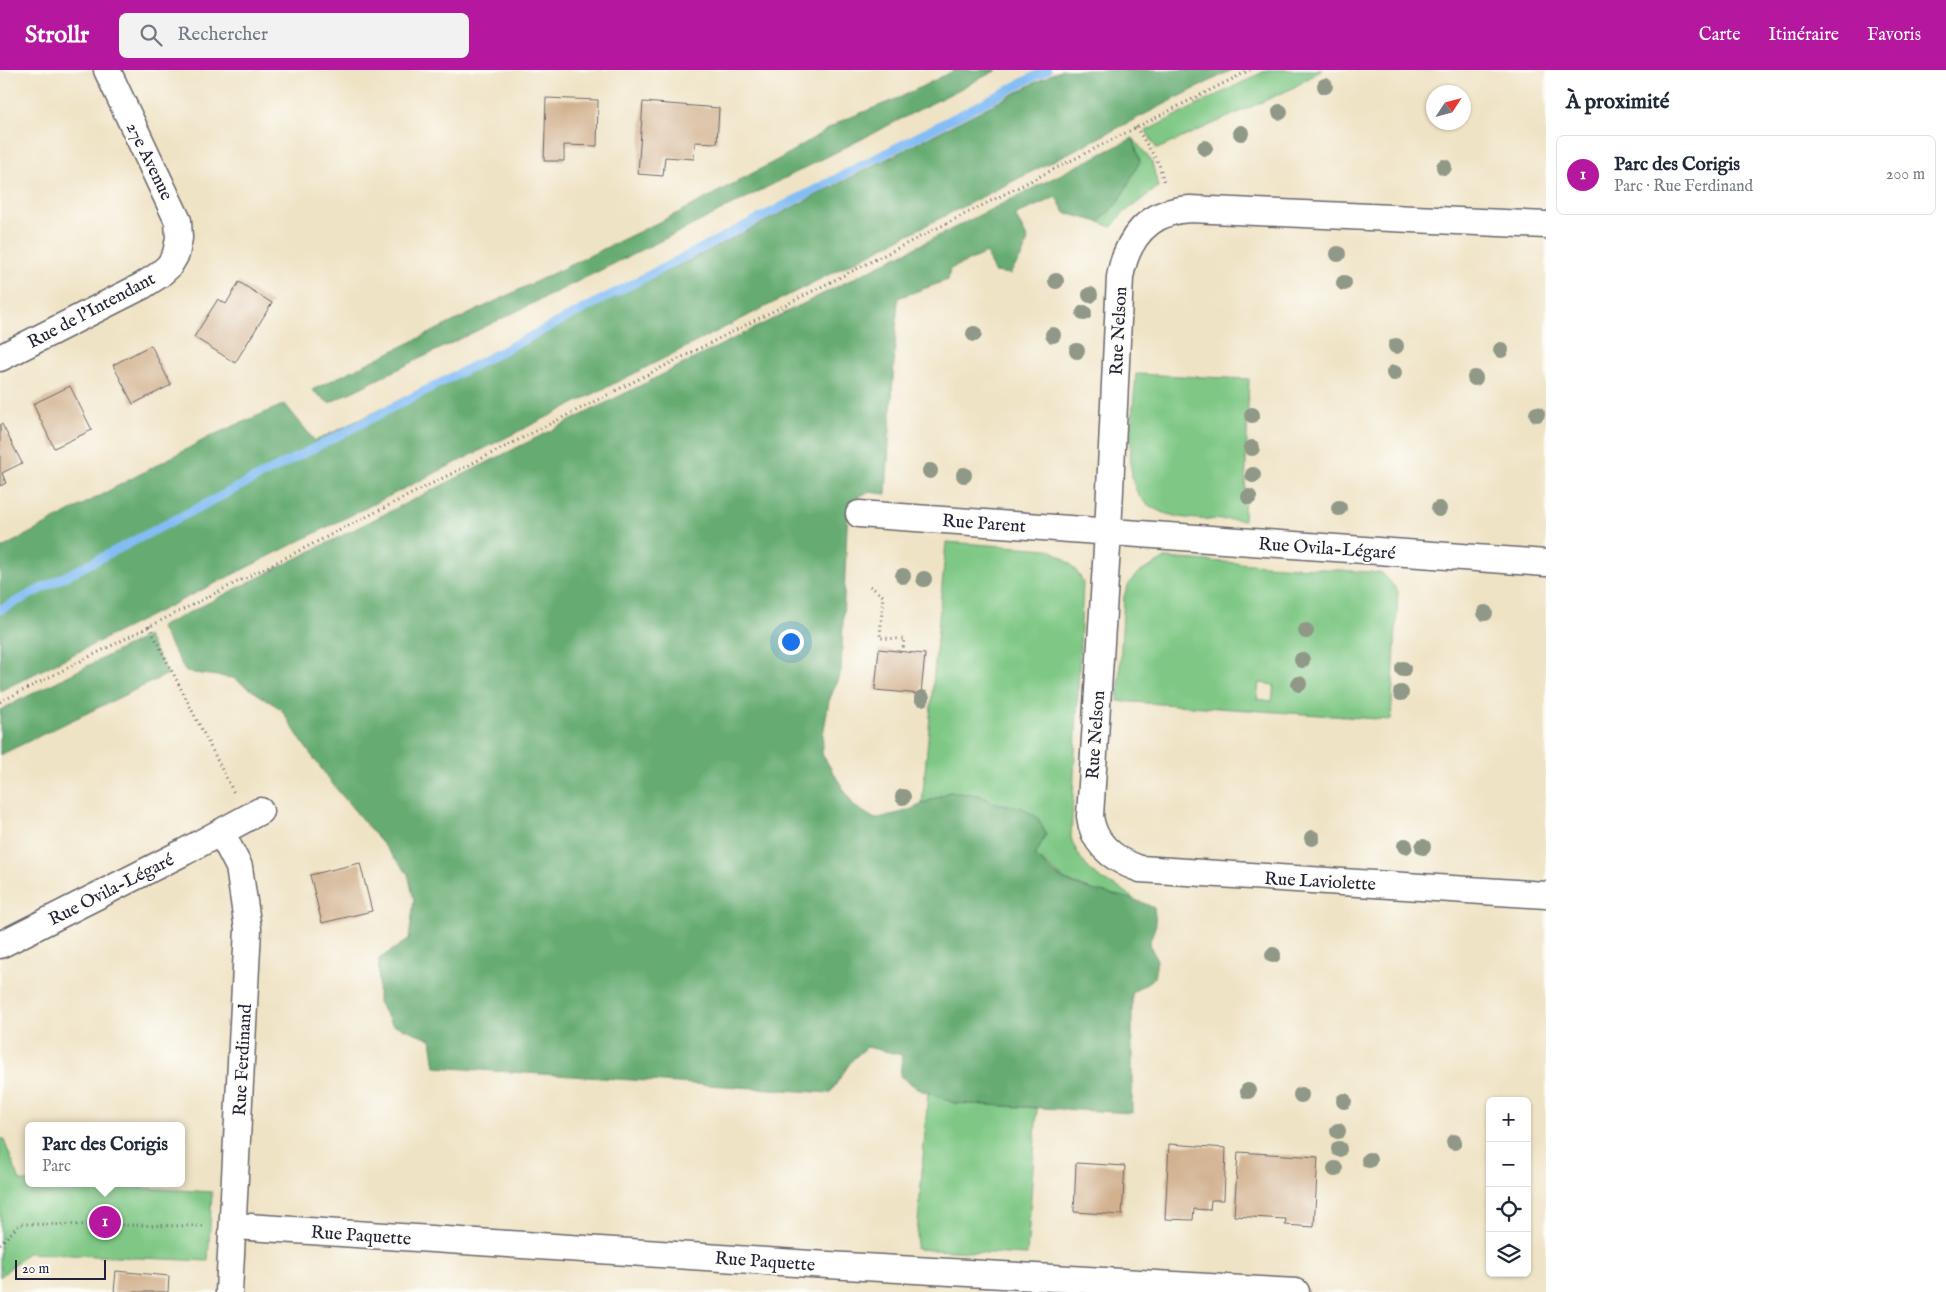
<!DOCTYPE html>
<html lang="fr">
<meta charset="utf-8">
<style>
:root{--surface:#fff;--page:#f2f2f3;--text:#1f2937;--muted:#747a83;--line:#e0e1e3;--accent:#b5179e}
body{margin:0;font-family:"IM FELL English",serif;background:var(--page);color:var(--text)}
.controls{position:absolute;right:15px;bottom:15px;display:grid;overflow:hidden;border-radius:8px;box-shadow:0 1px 4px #0004}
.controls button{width:45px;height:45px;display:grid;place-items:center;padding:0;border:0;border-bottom:1px solid var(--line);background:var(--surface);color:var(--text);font:25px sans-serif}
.compass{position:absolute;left:1426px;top:15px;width:45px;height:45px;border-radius:50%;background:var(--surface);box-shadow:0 1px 4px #0004;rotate:54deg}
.scale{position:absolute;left:15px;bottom:12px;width:91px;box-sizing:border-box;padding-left:5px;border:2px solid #22223b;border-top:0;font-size:14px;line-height:18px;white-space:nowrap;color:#22223b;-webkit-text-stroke:4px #fdfcf7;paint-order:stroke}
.you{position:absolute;left:790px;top:571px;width:18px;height:18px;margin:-12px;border:4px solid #fff;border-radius:50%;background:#1a73e8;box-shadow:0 0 0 8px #1a73e833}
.badge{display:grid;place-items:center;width:32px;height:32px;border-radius:50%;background:var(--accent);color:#fff;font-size:16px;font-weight:700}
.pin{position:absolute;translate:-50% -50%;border:2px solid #fff;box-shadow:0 1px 5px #0006}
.popup{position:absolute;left:25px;top:1052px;width:160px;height:65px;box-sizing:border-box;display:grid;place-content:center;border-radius:8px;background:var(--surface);filter:drop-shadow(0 1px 4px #0005);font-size:16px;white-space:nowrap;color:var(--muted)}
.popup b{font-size:19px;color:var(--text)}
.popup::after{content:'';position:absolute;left:50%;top:100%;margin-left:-10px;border:10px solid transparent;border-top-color:var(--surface)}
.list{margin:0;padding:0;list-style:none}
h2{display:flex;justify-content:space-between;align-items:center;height:65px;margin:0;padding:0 20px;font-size:21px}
h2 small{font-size:16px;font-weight:400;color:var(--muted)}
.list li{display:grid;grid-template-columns:32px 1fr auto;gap:15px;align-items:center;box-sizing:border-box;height:80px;margin:0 10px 10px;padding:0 10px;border:1px solid var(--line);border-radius:8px}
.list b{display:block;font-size:19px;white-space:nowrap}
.list p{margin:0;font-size:16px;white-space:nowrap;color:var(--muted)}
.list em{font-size:16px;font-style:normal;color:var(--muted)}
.icon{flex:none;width:28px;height:28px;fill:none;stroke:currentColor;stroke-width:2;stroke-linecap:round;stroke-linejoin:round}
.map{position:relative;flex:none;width:1546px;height:1222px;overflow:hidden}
header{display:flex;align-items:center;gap:30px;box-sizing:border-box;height:70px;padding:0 25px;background:var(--accent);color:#fff}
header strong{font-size:24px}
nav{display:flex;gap:28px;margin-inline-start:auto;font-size:18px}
.search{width:350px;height:45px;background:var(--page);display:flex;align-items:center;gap:12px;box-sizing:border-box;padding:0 18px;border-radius:8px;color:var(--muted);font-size:19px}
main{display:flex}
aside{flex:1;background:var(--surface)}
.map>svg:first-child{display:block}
</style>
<header>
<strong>Strollr</strong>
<div class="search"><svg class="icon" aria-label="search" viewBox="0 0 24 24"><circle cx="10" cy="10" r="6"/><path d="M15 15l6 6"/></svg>Rechercher</div>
<nav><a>Carte</a><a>Itinéraire</a><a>Favoris</a></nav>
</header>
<main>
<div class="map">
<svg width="1546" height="1222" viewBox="0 0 1546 1222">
<rect width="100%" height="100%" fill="#fdfcf7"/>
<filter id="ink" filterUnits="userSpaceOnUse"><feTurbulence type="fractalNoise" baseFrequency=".02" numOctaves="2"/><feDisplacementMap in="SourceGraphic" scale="10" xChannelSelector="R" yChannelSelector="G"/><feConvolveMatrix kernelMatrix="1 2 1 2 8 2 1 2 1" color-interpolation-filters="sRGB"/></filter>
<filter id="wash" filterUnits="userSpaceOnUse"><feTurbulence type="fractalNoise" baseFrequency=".0096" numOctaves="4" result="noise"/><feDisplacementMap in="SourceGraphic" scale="20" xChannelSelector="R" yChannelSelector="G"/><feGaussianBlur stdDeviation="1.12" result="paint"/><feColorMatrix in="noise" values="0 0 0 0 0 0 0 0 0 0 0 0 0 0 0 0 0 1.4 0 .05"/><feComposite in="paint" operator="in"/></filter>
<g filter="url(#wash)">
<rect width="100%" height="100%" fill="#efe3c5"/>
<path fill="#7ec784" stroke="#507460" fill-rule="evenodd" d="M1267,0H1322L1291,19L1157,79L1146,61Z
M1133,68L1152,92L1158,117L1121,145L1112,157L1099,152L1119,131L1140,91Z
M1136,304L1249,309L1244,450C1222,449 1191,451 1171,445C1158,442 1143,434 1137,422C1124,399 1134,332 1136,304Z
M946,472L1048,479C1064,487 1074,495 1083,512L1071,768C1078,787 1089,804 1109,813C1120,819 1126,820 1134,830L1095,821L1065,810L1035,786L1040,777L1021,737L995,733L978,725L949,722L922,734Z
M1165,488L1382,503L1398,521L1391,650L1118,631L1124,527C1131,500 1145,502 1165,488ZM1259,613L1274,615L1272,631L1257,629Z
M928,1023L954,1033L1037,1038L1027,1185L916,1179Z
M3,1068L20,1111L212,1122L208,1191L27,1183L0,1207V1070Z"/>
<path fill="#66ac72" stroke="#446756" d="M955,0H997L693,155L329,333L312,320L686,139L781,88L841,51L901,27Z
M1060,0H1232L637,302L0,621V479L213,365L285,334L315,371L686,192Z
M1133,68L1140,91L1119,131L1099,152L1065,143L1056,127L1015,145L1028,170L1022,186L1010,204L994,202L986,183L950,199L948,210L898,228L886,424L868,422L848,433L841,601L829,631L823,665L822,684L854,736L875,749L907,741L949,722L979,725L995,733L1021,737L1038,748L1046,764L1035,786C1044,794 1054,805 1065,810C1093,825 1128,823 1154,838L1156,854L1149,874L1157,890L1154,908L1132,923V1043L954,1033L920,1020L900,1006L902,985L867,977L852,990L830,1023L435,997L431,969L392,954L378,932L379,889L409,869L414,830L408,804L334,716L304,675L281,639L233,608L186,602L160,557Z
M147,566L168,604L0,685V640Z"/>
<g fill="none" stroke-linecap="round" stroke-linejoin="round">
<path stroke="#83bdf4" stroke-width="9" d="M0,540L1047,0"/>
</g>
<g id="blocks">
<path fill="#d1b18e" d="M546,28L598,30L597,76L564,75V91H544Z
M643,32L719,38L717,73L695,72L694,89L665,87L663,106L638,104Z
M239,212L272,233L235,293L194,267L218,229L226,234Z
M151,275L171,315L133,334L113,295Z
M70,316L92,360L54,378L33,334Z
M2,354L22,393L2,403L6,413L0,416V355Z
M879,579L925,584L921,624L875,620Z
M360,793L372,841L322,853L310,805Z
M1169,1074L1226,1078L1224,1130H1211L1210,1140L1194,1139L1193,1150L1165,1149Z
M1238,1082L1318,1087L1314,1157L1285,1155L1286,1149L1234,1146Z
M1076,1093L1125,1096L1122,1145L1074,1142Z
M116,1201L169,1206L168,1222H114Z"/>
</g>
</g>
<g filter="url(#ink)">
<use href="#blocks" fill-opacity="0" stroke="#6a666b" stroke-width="1"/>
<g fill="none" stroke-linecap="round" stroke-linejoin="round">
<g stroke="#6a666b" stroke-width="29">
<path id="minor" d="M1546,155L1190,139C1148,141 1127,168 1120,207L1108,462L1090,746C1093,774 1114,790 1140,799L1546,825
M0,288L142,216L159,205L169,196L176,184L179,168L178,151L107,0
M859,444L1546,493
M221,762L239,797L248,859L229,1222
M0,875L184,782L260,741
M234,1156L811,1194L1296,1222"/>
</g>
<path stroke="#6a666b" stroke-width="3" stroke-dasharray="1 4" stroke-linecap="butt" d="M1136,57L1159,94L1164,113
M870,516L883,526L880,568L904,569L903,581
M149,556L234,723
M0,632L1250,0
M0,1174L20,1154L204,1156"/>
<use href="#minor" stroke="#fff" stroke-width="26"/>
</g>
<g fill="#909987">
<circle cx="1325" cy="16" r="8"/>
<circle cx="1280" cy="42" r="8"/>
<circle cx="1241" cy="63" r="8"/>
<circle cx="1205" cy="78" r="8"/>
<circle cx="1444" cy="97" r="8"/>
<circle cx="1338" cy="184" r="8"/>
<circle cx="1056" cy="211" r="8"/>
<circle cx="1344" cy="213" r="8"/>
<circle cx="1090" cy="225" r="8"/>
<circle cx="1084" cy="243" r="8"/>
<circle cx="974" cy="264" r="8"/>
<circle cx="1053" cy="265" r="8"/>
<circle cx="1396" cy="276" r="8"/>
<circle cx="1501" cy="280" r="8"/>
<circle cx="1077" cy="281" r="8"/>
<circle cx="1394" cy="303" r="8"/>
<circle cx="1475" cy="308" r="8"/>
<circle cx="1537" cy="344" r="8"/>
<circle cx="1252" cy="345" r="8"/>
<circle cx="1252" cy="378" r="8"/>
<circle cx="930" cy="401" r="8"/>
<circle cx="964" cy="405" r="8"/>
<circle cx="1253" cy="405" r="8"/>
<circle cx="1249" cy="427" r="8"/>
<circle cx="1339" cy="438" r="8"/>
<circle cx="1439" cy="439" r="8"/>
<circle cx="903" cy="506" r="8"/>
<circle cx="924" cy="509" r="8"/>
<circle cx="1485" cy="543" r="8"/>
<circle cx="1306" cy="561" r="8"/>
<circle cx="1302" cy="590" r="8"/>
<circle cx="1403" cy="599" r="8"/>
<circle cx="1299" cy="614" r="8"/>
<circle cx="1401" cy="623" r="8"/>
<circle cx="922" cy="628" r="8"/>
<circle cx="903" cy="727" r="8"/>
<circle cx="1312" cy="768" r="8"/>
<circle cx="1405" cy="776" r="8"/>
<circle cx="1423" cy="777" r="8"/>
<circle cx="1273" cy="885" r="8"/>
<circle cx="1248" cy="1021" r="8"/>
<circle cx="1301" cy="1025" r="8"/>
<circle cx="1344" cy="1031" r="8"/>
<circle cx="1338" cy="1061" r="8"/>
<circle cx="1454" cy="1072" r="8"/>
<circle cx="1339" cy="1079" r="8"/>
<circle cx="1369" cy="1090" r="8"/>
<circle cx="1335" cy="1099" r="8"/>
</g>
</g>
<g text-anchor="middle" stroke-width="4" stroke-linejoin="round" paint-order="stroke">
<g font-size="18" fill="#22223b" stroke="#fdfcf7">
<text transform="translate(150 91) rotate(64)" y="6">27e Avenue</text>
<text transform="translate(91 240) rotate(-28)" y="6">Rue de l'Intendant</text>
<text transform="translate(1118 261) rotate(-87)" y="6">Rue Nelson</text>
<text transform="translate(984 453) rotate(4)" y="6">Rue Parent</text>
<text transform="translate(1327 478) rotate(4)" y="6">Rue Ovila-Légaré</text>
<text transform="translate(1095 665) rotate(-86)" y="6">Rue Nelson</text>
<text transform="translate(1320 811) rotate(3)" y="6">Rue Laviolette</text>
<text transform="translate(111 819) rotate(-27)" y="6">Rue Ovila-Légaré</text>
<text transform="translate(242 990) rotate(-87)" y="6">Rue Ferdinand</text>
<text transform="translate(361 1165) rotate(4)" y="6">Rue Paquette</text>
<text transform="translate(765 1191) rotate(4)" y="6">Rue Paquette</text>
</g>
</g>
</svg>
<div class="controls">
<button>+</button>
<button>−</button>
<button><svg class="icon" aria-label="locate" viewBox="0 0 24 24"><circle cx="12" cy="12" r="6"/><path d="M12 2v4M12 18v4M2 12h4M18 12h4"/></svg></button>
<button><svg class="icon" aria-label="layers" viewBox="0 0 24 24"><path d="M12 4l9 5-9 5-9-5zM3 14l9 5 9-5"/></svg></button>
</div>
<svg class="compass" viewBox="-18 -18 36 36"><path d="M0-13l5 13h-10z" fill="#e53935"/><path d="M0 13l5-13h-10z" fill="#747a83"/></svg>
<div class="scale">20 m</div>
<div class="you"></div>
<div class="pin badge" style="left:105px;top:1152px">1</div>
<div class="popup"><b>Parc des Corigis</b>Parc</div>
</div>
<aside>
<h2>À proximité<small></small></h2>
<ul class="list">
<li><span class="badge">1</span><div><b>Parc des Corigis</b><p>Parc · Rue Ferdinand</p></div><em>200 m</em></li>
</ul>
</aside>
</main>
